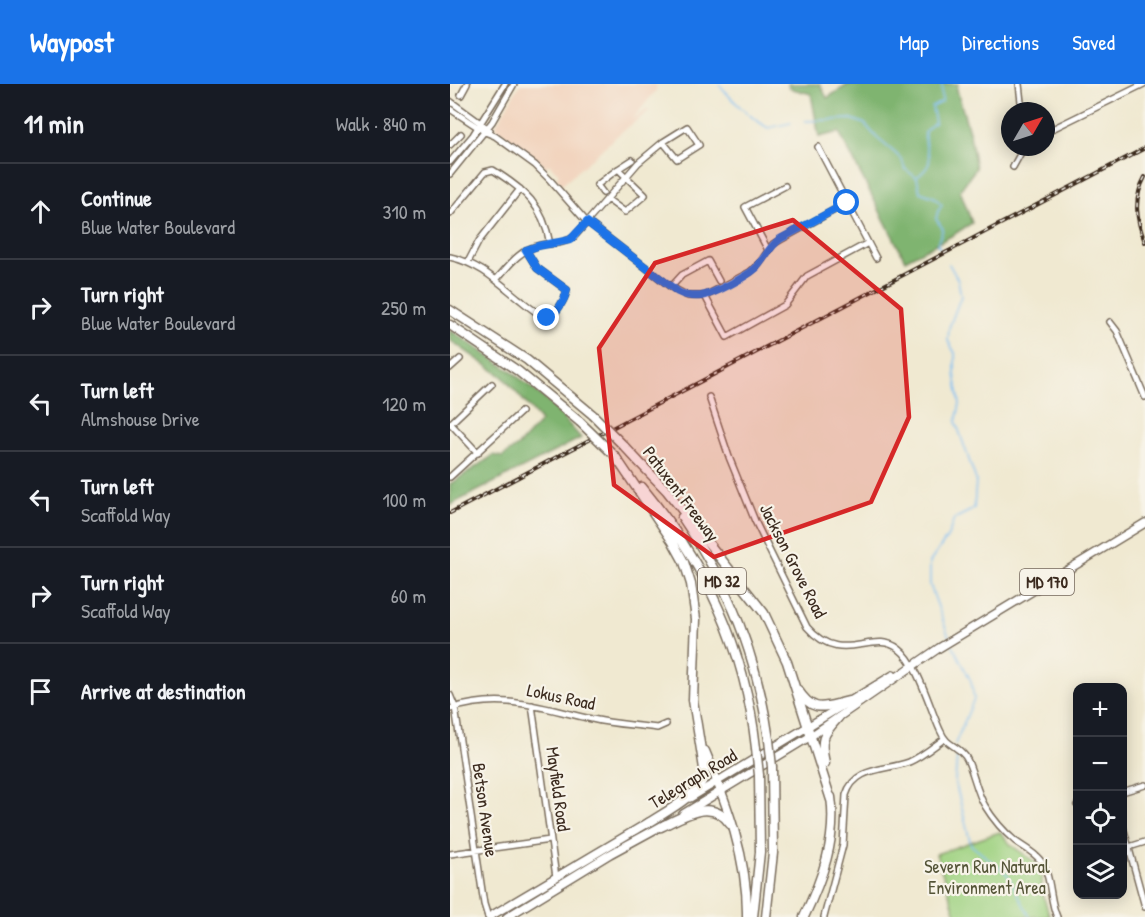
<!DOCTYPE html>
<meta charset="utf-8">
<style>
:root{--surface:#171b24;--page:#20242c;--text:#f1f3f6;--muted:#9ea1a6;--line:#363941;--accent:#1a73e8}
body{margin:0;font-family:"Patrick Hand",sans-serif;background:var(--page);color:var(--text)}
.controls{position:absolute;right:18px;bottom:18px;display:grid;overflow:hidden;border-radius:12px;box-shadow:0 3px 15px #0003}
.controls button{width:54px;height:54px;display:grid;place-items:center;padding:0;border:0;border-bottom:2px solid var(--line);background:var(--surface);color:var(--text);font:30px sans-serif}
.compass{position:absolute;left:551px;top:18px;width:54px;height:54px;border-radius:50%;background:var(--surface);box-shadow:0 3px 15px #0003;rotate:51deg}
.stop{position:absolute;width:18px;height:18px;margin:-14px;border:4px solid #1a73e8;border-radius:50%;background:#fff}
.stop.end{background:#1a73e8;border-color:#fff;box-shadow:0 2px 6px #0008}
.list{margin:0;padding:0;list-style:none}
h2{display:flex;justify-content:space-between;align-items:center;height:78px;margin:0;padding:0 24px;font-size:26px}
h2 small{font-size:20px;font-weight:400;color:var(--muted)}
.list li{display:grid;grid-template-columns:39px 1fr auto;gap:18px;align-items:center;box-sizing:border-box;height:96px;padding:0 24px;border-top:2px solid var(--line)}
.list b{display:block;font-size:22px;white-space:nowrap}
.list p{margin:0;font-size:20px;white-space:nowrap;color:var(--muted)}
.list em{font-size:20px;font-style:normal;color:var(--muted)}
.icon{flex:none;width:33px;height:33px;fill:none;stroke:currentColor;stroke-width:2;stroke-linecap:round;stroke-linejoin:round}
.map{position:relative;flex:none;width:695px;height:833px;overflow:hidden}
header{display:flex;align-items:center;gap:36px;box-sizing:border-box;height:84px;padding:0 30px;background:var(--accent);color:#fff}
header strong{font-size:28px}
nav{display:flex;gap:33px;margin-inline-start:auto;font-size:21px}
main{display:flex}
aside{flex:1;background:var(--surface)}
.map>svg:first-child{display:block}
</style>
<header>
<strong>Waypost</strong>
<nav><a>Map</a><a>Directions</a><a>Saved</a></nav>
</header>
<main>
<aside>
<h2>11 min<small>Walk · 840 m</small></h2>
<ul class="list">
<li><svg class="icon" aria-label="ahead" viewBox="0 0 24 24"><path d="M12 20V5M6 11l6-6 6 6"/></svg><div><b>Continue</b><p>Blue Water Boulevard</p></div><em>310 m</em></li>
<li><svg class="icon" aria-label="right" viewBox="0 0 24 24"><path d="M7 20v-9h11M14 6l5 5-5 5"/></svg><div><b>Turn right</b><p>Blue Water Boulevard</p></div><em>250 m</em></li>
<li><svg class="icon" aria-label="left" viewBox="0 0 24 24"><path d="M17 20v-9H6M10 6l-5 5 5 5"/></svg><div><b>Turn left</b><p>Almshouse Drive</p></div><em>120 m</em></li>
<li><svg class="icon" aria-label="left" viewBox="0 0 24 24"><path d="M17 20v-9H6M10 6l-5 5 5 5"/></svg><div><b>Turn left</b><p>Scaffold Way</p></div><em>100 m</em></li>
<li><svg class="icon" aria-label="right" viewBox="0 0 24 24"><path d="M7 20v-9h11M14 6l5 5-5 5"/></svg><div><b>Turn right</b><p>Scaffold Way</p></div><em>60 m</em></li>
<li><svg class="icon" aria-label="arrive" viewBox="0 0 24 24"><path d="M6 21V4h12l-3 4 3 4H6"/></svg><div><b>Arrive at destination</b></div></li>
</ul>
</aside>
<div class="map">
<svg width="695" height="833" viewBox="0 0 695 833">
<rect width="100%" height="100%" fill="#f7f3e8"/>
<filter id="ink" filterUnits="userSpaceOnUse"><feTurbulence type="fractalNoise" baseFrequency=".0167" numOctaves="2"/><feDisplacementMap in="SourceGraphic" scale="12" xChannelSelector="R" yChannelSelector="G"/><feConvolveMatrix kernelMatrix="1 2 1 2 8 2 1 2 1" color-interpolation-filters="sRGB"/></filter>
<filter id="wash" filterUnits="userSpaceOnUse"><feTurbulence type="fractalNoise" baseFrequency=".008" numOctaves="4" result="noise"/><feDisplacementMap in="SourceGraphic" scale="24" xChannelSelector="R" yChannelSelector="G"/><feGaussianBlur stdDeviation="1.35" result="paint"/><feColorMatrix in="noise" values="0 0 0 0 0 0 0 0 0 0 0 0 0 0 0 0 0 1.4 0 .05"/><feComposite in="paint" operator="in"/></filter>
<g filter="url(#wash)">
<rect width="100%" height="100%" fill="#f0e9d1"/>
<path fill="#f2d4be" d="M70,0H205L207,5L182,36L197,25L199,27L169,50L112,101L106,94L109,90L99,80L96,83L47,46L46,41Z"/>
<path fill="#9fd281" stroke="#6d7e50" stroke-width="1.5" d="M550,748L561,761L589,781L592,793V808L600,833H507L486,770Z"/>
<path fill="#7fb46f" stroke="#5d6f46" stroke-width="1.5" d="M338,0H370L377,14L399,0H508L507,6L520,51L526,84L510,106L522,139L503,151L455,176L389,48L369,53L361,10L339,4Z
M0,246L61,287L101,320L131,354L0,421V400L44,371L52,373L69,361L91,337L53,293L0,256Z"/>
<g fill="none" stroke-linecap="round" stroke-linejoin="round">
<path stroke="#7ebef3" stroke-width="1.5" d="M269,0C283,18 298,32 318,44L341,39
M355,37L402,35L415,40L427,54L445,69L452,76L455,85L467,94L470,108L484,113L492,121L488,127L486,135L493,145L487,160L490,164
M467,93C492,74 471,69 475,47L485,38L482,23L492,18V0
M499,180L508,196L511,212L499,244L498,257L505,269V290L510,320L506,338L526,396L524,425L504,435L498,452L480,478V501L499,553
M502,560L521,597L524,615L505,660
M504,667L507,672L505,697L521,761L557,790L580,833"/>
</g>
</g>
<g filter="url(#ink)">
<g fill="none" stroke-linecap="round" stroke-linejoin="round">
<g stroke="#7a6d5d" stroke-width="8">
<path id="minor" d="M569,0L572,27
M11,11L17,0
M0,17L40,46
M0,25L35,48L45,52L85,81L100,96L135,136L221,203L238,212H255L300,188L309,180L323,160L397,119
M596,48L694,0
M0,61L11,50
M368,63L426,174
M0,78L23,51L55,0
M563,83L574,63
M168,85L182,76
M0,90L42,38L64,0
M153,109L147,101L168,85L195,111L175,128L157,115
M0,130L35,88L43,86C75,106 93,121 100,160
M318,166L295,123L335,102
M0,173C28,179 46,196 68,214C77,221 87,231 99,234C107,229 115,215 117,206L87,184L76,166
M18,178L29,157L70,105
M46,196C59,181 70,165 91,161C103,159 113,160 124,153L188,79L213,58L237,43L249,61L227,75L213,58
M221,203L232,191L258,177L269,197
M255,212L277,253L335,221L357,192L418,159
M660,238L667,247L695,313
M0,284L10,275
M259,313L279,373L305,437L357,543C392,584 423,544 449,565C468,579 480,625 490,646C497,663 506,660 515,672C522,681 526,708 535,722C543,735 553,747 565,757C573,763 584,768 590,776C602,791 599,816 607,833
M0,339L28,369
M0,340L42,300
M0,393L71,328
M0,611L5,623L34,820L38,833
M82,621L106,793
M0,625C54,608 90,624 142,635C163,640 186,641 207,644L216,640
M672,708L695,701
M627,721L628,720
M672,739L695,823
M679,763L695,758
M0,770L100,756
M374,833L393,761L396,711C405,682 435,687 459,678C471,673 483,663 494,655"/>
</g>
<g stroke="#7a6d5d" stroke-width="10">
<path id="major" d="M240,714L443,591
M233,730L361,652L489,564L695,439
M39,833L199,738
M57,833L160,770L215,740"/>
</g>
<g stroke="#7a6d5d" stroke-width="11">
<path id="highway" d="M0,226L77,276L143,331
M0,241L68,287L130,338
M174,362L189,378
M165,372L223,458L234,478L241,500L246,535L243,616L255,691C249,711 215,728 197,740
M186,375L217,407L314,529L337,578L381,716
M192,403C256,481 295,563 306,664
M232,433C280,504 307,571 319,656
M348,606C364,631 375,622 399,617
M255,667C277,720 298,775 297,833
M375,679C370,657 372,651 388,634
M211,743C234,732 262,713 280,740
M303,833L310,768L309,691
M316,833L323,769L322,683
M354,833C372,795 387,756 381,713"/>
</g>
<use href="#minor" stroke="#fff" stroke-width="5"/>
<use href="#major" stroke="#fff" stroke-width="7"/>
<use href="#highway" stroke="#fff" stroke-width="8"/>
<g stroke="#3b2a1e" stroke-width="4">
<path id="rail" d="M695,93C683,115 686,135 695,158
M0,429L695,64"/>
</g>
<use href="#rail" stroke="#f7f3e8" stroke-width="1.5" stroke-dasharray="4.5" stroke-linecap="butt"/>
<g stroke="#7a6d5d" stroke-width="11" stroke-linecap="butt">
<path id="highway-bridge" d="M143,331L174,362
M130,338L162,369
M319,656L322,683
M306,664L309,691"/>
</g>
<use href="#highway-bridge" stroke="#fff" stroke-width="8"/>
</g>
</g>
<g fill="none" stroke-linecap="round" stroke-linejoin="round" filter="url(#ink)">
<path stroke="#1a73e8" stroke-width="8" d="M97,234C106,232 115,215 117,206L87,184L76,166L88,162L120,156L137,138L228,208C236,212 243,213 251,212C264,210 296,193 306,184C315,174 319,163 330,155L397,119"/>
</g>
<path fill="#d62828" fill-opacity="0.2" stroke="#d62828" stroke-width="4.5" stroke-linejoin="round" d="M343,136L451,225L459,333L421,418L264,473L164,401L149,264L205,179Z"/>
<g text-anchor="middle" stroke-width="4.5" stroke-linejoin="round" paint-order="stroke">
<g fill="#f7f3e8" stroke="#73665b" stroke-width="1.5">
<rect x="248" y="484" width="48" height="26" rx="4.5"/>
<rect x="570" y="485" width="54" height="26" rx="4.5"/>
</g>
<g font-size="16" font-weight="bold" fill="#3b2a1e">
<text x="272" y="503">MD 32</text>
<text x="597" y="504">MD 170</text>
</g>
<g font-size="18" fill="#3b2a1e" stroke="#f7f3e8">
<text transform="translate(231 410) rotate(53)" y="6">Patuxent Freeway</text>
<text transform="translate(343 477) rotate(63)" y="6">Jackson Grove Road</text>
<text transform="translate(111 613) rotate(12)" y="6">Lokus Road</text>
<text transform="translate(243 695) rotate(-31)" y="6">Telegraph Road</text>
<text transform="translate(108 705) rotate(82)" y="6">Mayfield Road</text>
<text transform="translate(35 726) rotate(82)" y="6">Betson Avenue</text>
</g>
<g font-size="18" fill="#545437" stroke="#f7f3e8">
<text x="537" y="789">Severn Run Natural<tspan x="537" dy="21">Environment Area</tspan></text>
</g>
</g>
</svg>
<div class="controls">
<button>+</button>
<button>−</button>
<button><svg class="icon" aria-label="locate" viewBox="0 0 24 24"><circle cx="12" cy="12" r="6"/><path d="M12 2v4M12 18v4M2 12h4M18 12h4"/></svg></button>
<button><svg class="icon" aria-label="layers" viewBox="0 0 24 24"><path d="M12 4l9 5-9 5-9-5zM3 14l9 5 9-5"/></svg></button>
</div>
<svg class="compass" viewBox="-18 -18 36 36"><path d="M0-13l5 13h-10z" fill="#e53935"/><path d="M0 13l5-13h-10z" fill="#9ea1a6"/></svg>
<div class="stop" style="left:397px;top:119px"></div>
<div class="stop end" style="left:97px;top:234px"></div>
</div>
</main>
